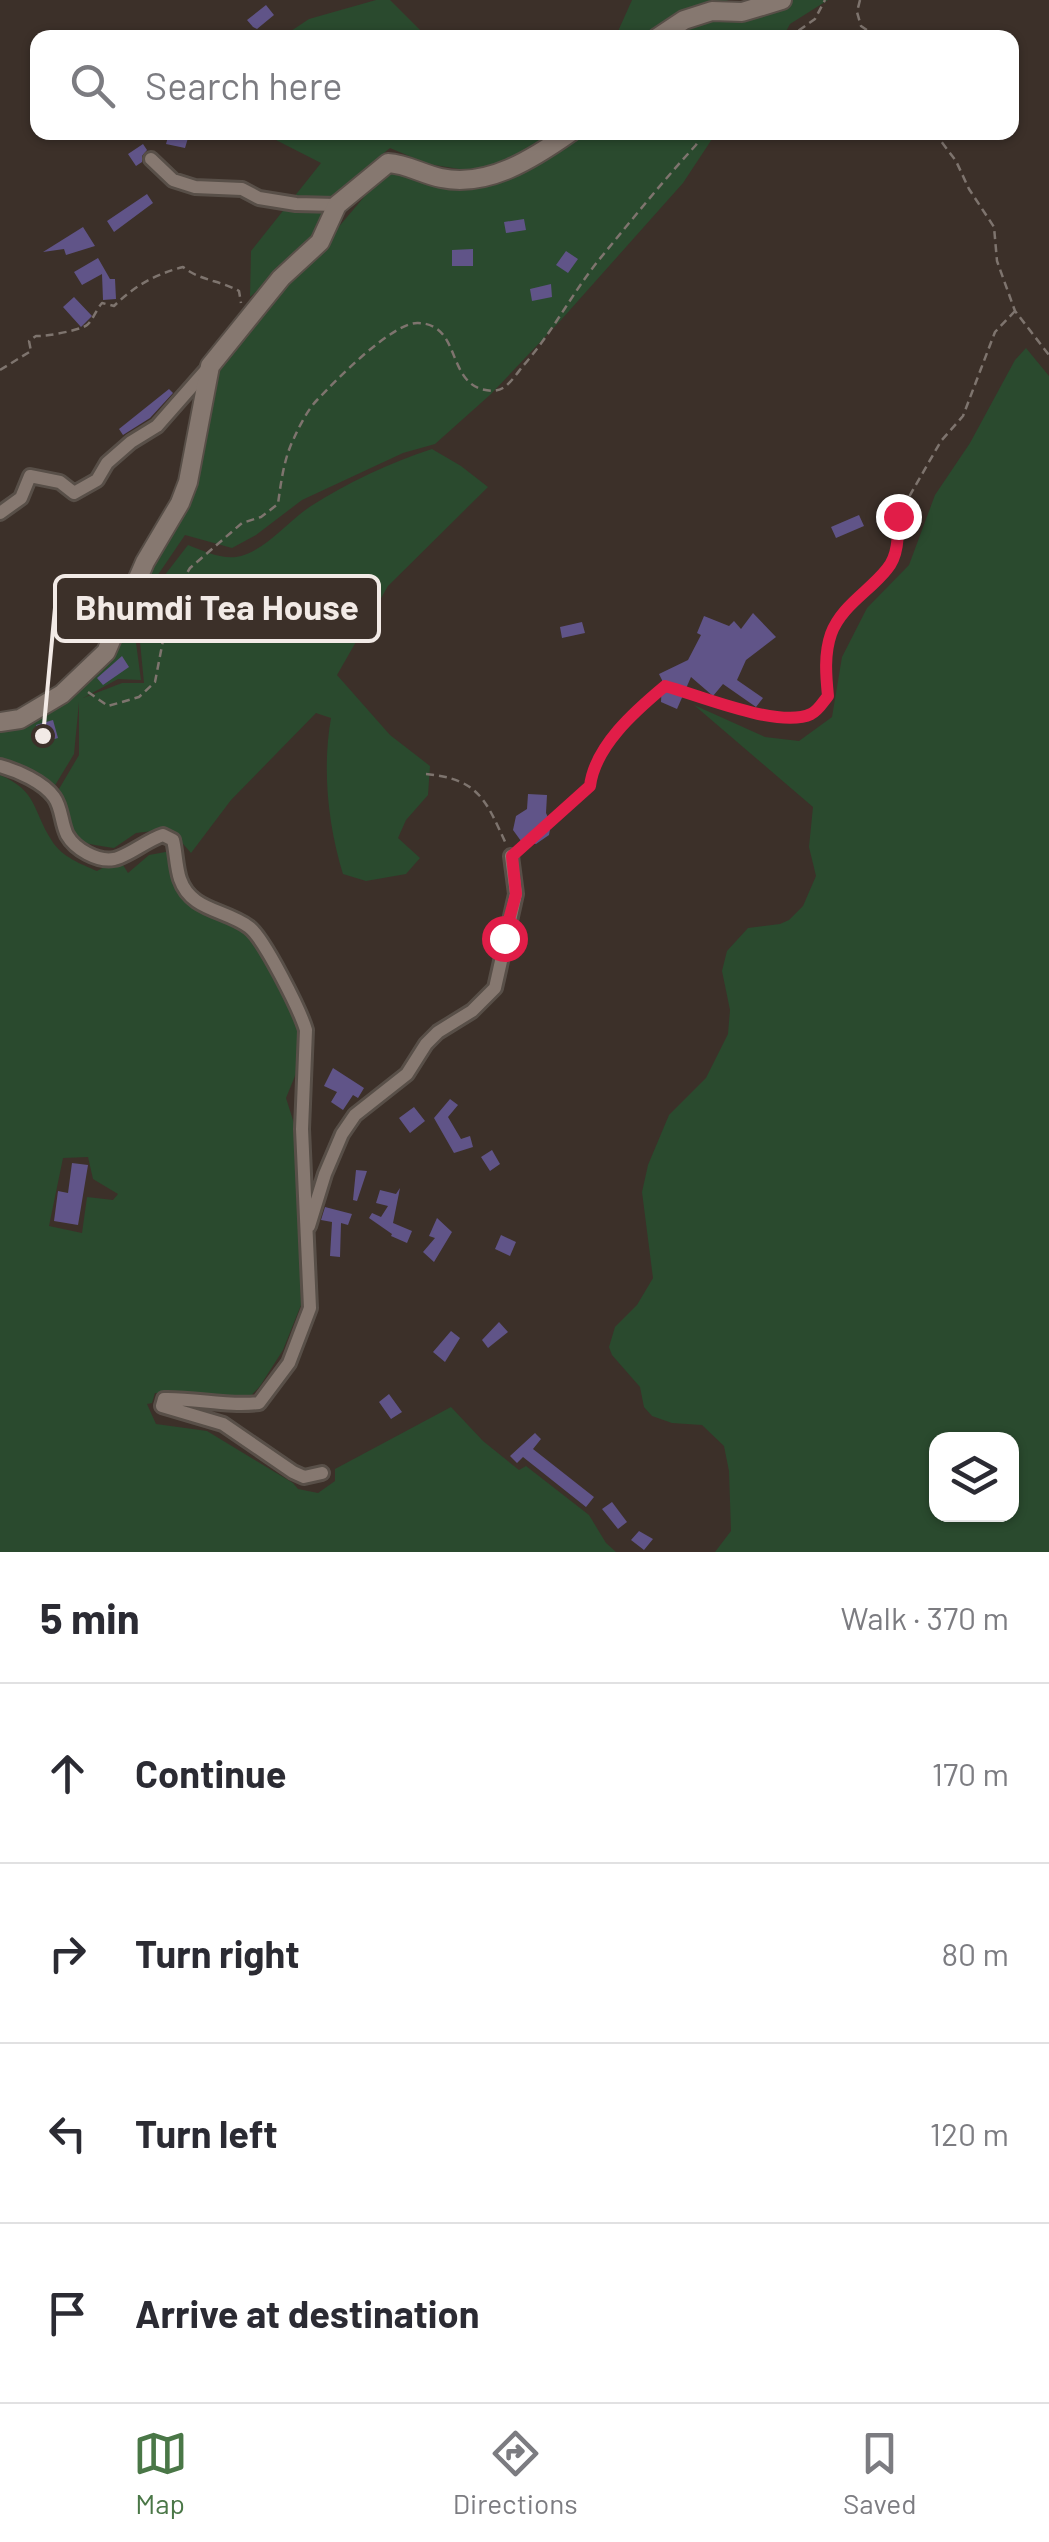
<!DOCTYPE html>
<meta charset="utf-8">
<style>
:root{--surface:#fff;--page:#f2f2f3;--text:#2b2b33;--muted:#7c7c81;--line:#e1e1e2;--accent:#4a7747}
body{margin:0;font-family:Barlow,sans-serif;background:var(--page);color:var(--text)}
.controls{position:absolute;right:30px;bottom:30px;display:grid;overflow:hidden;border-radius:20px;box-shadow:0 2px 8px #0004}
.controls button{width:90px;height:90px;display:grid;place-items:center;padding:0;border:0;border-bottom:2px solid var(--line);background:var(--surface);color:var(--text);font:50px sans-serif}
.stop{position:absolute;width:30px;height:30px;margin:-22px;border:8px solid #e11d48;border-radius:50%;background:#fff}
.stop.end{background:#e11d48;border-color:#fff;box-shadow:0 2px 10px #0008}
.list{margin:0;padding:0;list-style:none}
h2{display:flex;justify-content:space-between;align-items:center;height:130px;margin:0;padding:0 40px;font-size:42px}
h2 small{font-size:32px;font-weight:400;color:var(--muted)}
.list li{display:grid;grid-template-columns:65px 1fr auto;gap:30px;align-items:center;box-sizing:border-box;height:180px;padding:0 40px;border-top:2px solid var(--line)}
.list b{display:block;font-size:38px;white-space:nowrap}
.list em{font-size:32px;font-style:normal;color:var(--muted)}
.icon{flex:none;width:55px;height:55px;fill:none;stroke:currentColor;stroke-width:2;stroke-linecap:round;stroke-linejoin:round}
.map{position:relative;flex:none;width:1049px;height:1552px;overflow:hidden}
.search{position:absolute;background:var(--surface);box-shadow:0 2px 8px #0004;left:30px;right:30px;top:30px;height:110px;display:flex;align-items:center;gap:25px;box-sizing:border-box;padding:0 35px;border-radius:20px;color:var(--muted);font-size:38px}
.sheet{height:850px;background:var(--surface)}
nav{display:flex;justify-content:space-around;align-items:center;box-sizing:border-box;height:140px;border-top:2px solid var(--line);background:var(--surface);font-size:28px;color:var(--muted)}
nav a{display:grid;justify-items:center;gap:5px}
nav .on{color:var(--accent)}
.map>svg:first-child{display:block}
</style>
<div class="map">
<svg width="1049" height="1552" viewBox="0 0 1049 1552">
<rect width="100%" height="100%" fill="#3c3029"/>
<path fill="#2a4a2e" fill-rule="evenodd" d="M376,0H390L422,32L438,37H282L309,19Z
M632,0H729L699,10L650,37L615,38Z
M790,0H828L790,24L783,37L667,38L708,16Z
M272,133H562L478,172L428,164L390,148L328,199L308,246L250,297L251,251L321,163L272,138Z
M579,133H716L683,183L561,320L491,394L435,444L403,453L302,500L256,535L232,548L185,535L132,613L141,680L118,679L83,698L122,683H144L137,611L188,545C204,551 224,561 241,556C268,548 288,521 311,506C347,483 391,462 432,449L461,466L488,487L388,586L337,675L390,735L430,766L428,795L406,820L398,838L420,858L406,874L366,881L343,874C328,825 322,769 331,718L316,713L231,800L191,853L170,829L136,833L114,848C58,840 73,838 59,789L79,755V702L74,754L54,787L39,775L0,764V732L76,688L172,530L215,364L263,306L336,230L381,177L400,167L470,185Z
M1026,348L1049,376V1552H715L731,1531L729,1471L724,1446L702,1425L672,1423L652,1416L644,1407L640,1387L612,1355L609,1347L615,1327L637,1305L653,1278L642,1192L648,1165L669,1115L706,1078L728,1034L730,1010L722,971L727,951L748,928L780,924L789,920L803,906L816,876L809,847L813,807L694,705L765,737L799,741L832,717L842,657L867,608L909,565L935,495L970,443L1015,360ZM936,1440H1012V1514H936Z
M0,775C38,791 32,810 52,841C62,857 81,864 97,871L108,865H123L128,873L149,855L171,851L176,873L190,905L233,926L254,941L298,1023L299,1066L286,1098L297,1133L301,1305L283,1350L260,1386L249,1398L155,1393L152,1403L147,1404L156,1424L207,1431L293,1483L298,1489L318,1493L335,1481V1469L451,1407L483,1441L519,1470L526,1466L589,1515L606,1543L616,1552H0ZM88,1157L93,1179L118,1194L113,1200L87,1197L82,1233L49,1226L63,1158Z"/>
<path fill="#605488" d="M266,5L274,15L257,29L253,27L247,20Z
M169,133L188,138L185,148L166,144Z
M143,144L147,150L142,156V162L136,166L128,154Z
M147,194L153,203L114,232L107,221Z
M524,219L526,230L506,233L504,222Z
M83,227L95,246L66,255L64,249L43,252Z
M473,249V266H452V250Z
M566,251L578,259L568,273L556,265Z
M98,258L110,279H115L116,299L103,300L102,274L82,285L74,272Z
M551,284L552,297L532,301L530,289Z
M74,297L92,316L81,327L63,307Z
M169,389L173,393L150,418L123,435L119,429Z
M859,515L864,526L836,538L831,527Z
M753,613L776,637L746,660L737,680L763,698L756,707L723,684L713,696L691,677L677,709L661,702L662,680L659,674L688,660L701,635L697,633L704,616L729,626L734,621L741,629Z
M582,622L585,633L562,638L560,627Z
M122,656L129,667L103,685L97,678Z
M53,720L58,738L41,743L36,725Z
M528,794L547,795L546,813L551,824L549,835L536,844L521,841L513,830L516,816L527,809Z
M333,1068L364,1088L358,1098L353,1095L343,1110L331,1102L337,1092L324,1086Z
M450,1099L458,1105L448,1117L461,1139L470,1136L473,1147L454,1153L434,1118Z
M414,1107L425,1121L410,1133L399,1118Z
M492,1150L500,1164L490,1171L481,1157Z
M72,1163L88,1165L78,1225L54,1221L58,1191L68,1193Z
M356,1170L367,1171L357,1201L353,1200Z
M400,1188L393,1223L412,1231L407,1243L391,1236L392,1234L369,1218L372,1213L381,1217L388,1206L376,1203L380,1190L396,1194Z
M325,1207L352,1214L348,1225L341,1223L340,1257L330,1256L332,1222L321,1220Z
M437,1218L452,1232L434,1262L423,1252L435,1238L429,1236Z
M501,1235L516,1242L510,1256L495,1249Z
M499,1322L508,1332L488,1348L482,1340Z
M451,1331L460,1338L445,1362L433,1352Z
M389,1394L402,1412L391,1419L379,1402Z
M535,1433L541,1439L533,1449L594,1497L586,1507L523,1457L517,1463L510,1456Z
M612,1502L627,1522L618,1529L602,1509Z
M639,1531L653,1539L644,1550L631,1540Z"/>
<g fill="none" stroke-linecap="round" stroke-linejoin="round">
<g stroke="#584f48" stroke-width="18">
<path id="street" d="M151,159L173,180L195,187L242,189L259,198L296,204L337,205
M0,513L21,498L30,476L60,482L74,493L97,480L107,463L131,442L157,426L208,368
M0,766C18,771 43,782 54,797C62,808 61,823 67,835C75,849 97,862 114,859C127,857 147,840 163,835L173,840C176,852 176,867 180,879C191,911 225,909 249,927C264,938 300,1010 306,1030L302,1129L310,1308L289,1363L259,1403C227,1407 196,1398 164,1399L162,1406L223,1424L293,1472L304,1477L322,1473
M309,1226L325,1174L342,1134L355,1115L407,1074L426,1044L438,1032L472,1011L495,988L516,894L511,856"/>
</g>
<g stroke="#584f48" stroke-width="22">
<path id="secondary" d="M657,38L684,20L712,11L742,12L782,0
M0,722L20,719L62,694L106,652L145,562L180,503L188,482L210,366L281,278L320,242L337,205L388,163C407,164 422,174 441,178C488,188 534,158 571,132"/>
</g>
<path stroke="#7e746e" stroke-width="2.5" stroke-dasharray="8 5" stroke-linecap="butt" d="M860,0L857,12L861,26L879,38
M788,38L815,19L825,0
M934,132L956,161L969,189L994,227L997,261L1015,311L1049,355
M0,370L31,351L29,341L36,336C45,337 81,330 87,325C93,320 96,310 102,303L114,306C134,286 156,274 183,267C201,281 219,280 239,291L241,303
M88,692L108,706L139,697L155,682L171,599L190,568L242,523L261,517L278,504C281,482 284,458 294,438C300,425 308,409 318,399C337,379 393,322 418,323C460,324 447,378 481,389C488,391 496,392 503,388C510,384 518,372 523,366C552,333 571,295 598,261C630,222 662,182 696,145L703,132
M426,774C480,779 486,801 507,846
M520,848L590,786C595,746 635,711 665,686C701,696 780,729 811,714C818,710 823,702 827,696L826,664L831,633L847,609L889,568L898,543V516L941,441L963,416L995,332L1015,311"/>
<use href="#street" stroke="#867870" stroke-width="12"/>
<use href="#secondary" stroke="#867870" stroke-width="18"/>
</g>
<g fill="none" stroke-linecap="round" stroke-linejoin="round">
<path stroke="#e11d48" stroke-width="12" d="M504,938L516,894L512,856L590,786C595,746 635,711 665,686C701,696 780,729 811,714C818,711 823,702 828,696C826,676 824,654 831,634C841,606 870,591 887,569C899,555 898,534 898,516"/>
</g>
<path fill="none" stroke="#f2eae6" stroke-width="4" d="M43 736L55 608"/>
<circle fill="#f2eae6" stroke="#3c3029" stroke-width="4" cx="43" cy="736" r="10"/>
<rect fill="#3c3029" stroke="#f2eae6" stroke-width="4" x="55" y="576" width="324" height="65" rx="10"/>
<g font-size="35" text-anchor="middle" font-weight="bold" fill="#f2eae6">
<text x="217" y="620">Bhumdi Tea House</text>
</g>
</svg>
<div class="controls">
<button><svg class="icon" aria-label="layers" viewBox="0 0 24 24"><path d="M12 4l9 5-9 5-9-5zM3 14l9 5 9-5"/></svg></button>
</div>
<div class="stop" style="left:504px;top:938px"></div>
<div class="stop end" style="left:898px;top:516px"></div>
<div class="search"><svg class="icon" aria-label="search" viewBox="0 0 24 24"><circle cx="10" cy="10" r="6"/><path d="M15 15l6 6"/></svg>Search here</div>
</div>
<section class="sheet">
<h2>5 min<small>Walk · 370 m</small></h2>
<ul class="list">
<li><svg class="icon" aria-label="ahead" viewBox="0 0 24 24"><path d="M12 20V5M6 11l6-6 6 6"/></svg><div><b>Continue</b></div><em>170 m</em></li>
<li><svg class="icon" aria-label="right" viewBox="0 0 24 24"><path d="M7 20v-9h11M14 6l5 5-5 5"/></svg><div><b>Turn right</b></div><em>80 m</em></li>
<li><svg class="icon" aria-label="left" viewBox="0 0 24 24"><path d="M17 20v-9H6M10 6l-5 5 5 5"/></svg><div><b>Turn left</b></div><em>120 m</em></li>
<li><svg class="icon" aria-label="arrive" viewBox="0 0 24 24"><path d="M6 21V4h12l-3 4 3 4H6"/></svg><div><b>Arrive at destination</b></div></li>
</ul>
</section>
<nav>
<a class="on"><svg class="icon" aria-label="map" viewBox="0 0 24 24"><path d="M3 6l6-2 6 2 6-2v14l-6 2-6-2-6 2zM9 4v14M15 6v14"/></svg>Map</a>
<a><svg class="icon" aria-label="directions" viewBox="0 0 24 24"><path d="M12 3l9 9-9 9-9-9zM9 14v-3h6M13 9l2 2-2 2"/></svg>Directions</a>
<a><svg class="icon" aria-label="saved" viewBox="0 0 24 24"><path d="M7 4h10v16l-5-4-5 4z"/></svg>Saved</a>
</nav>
